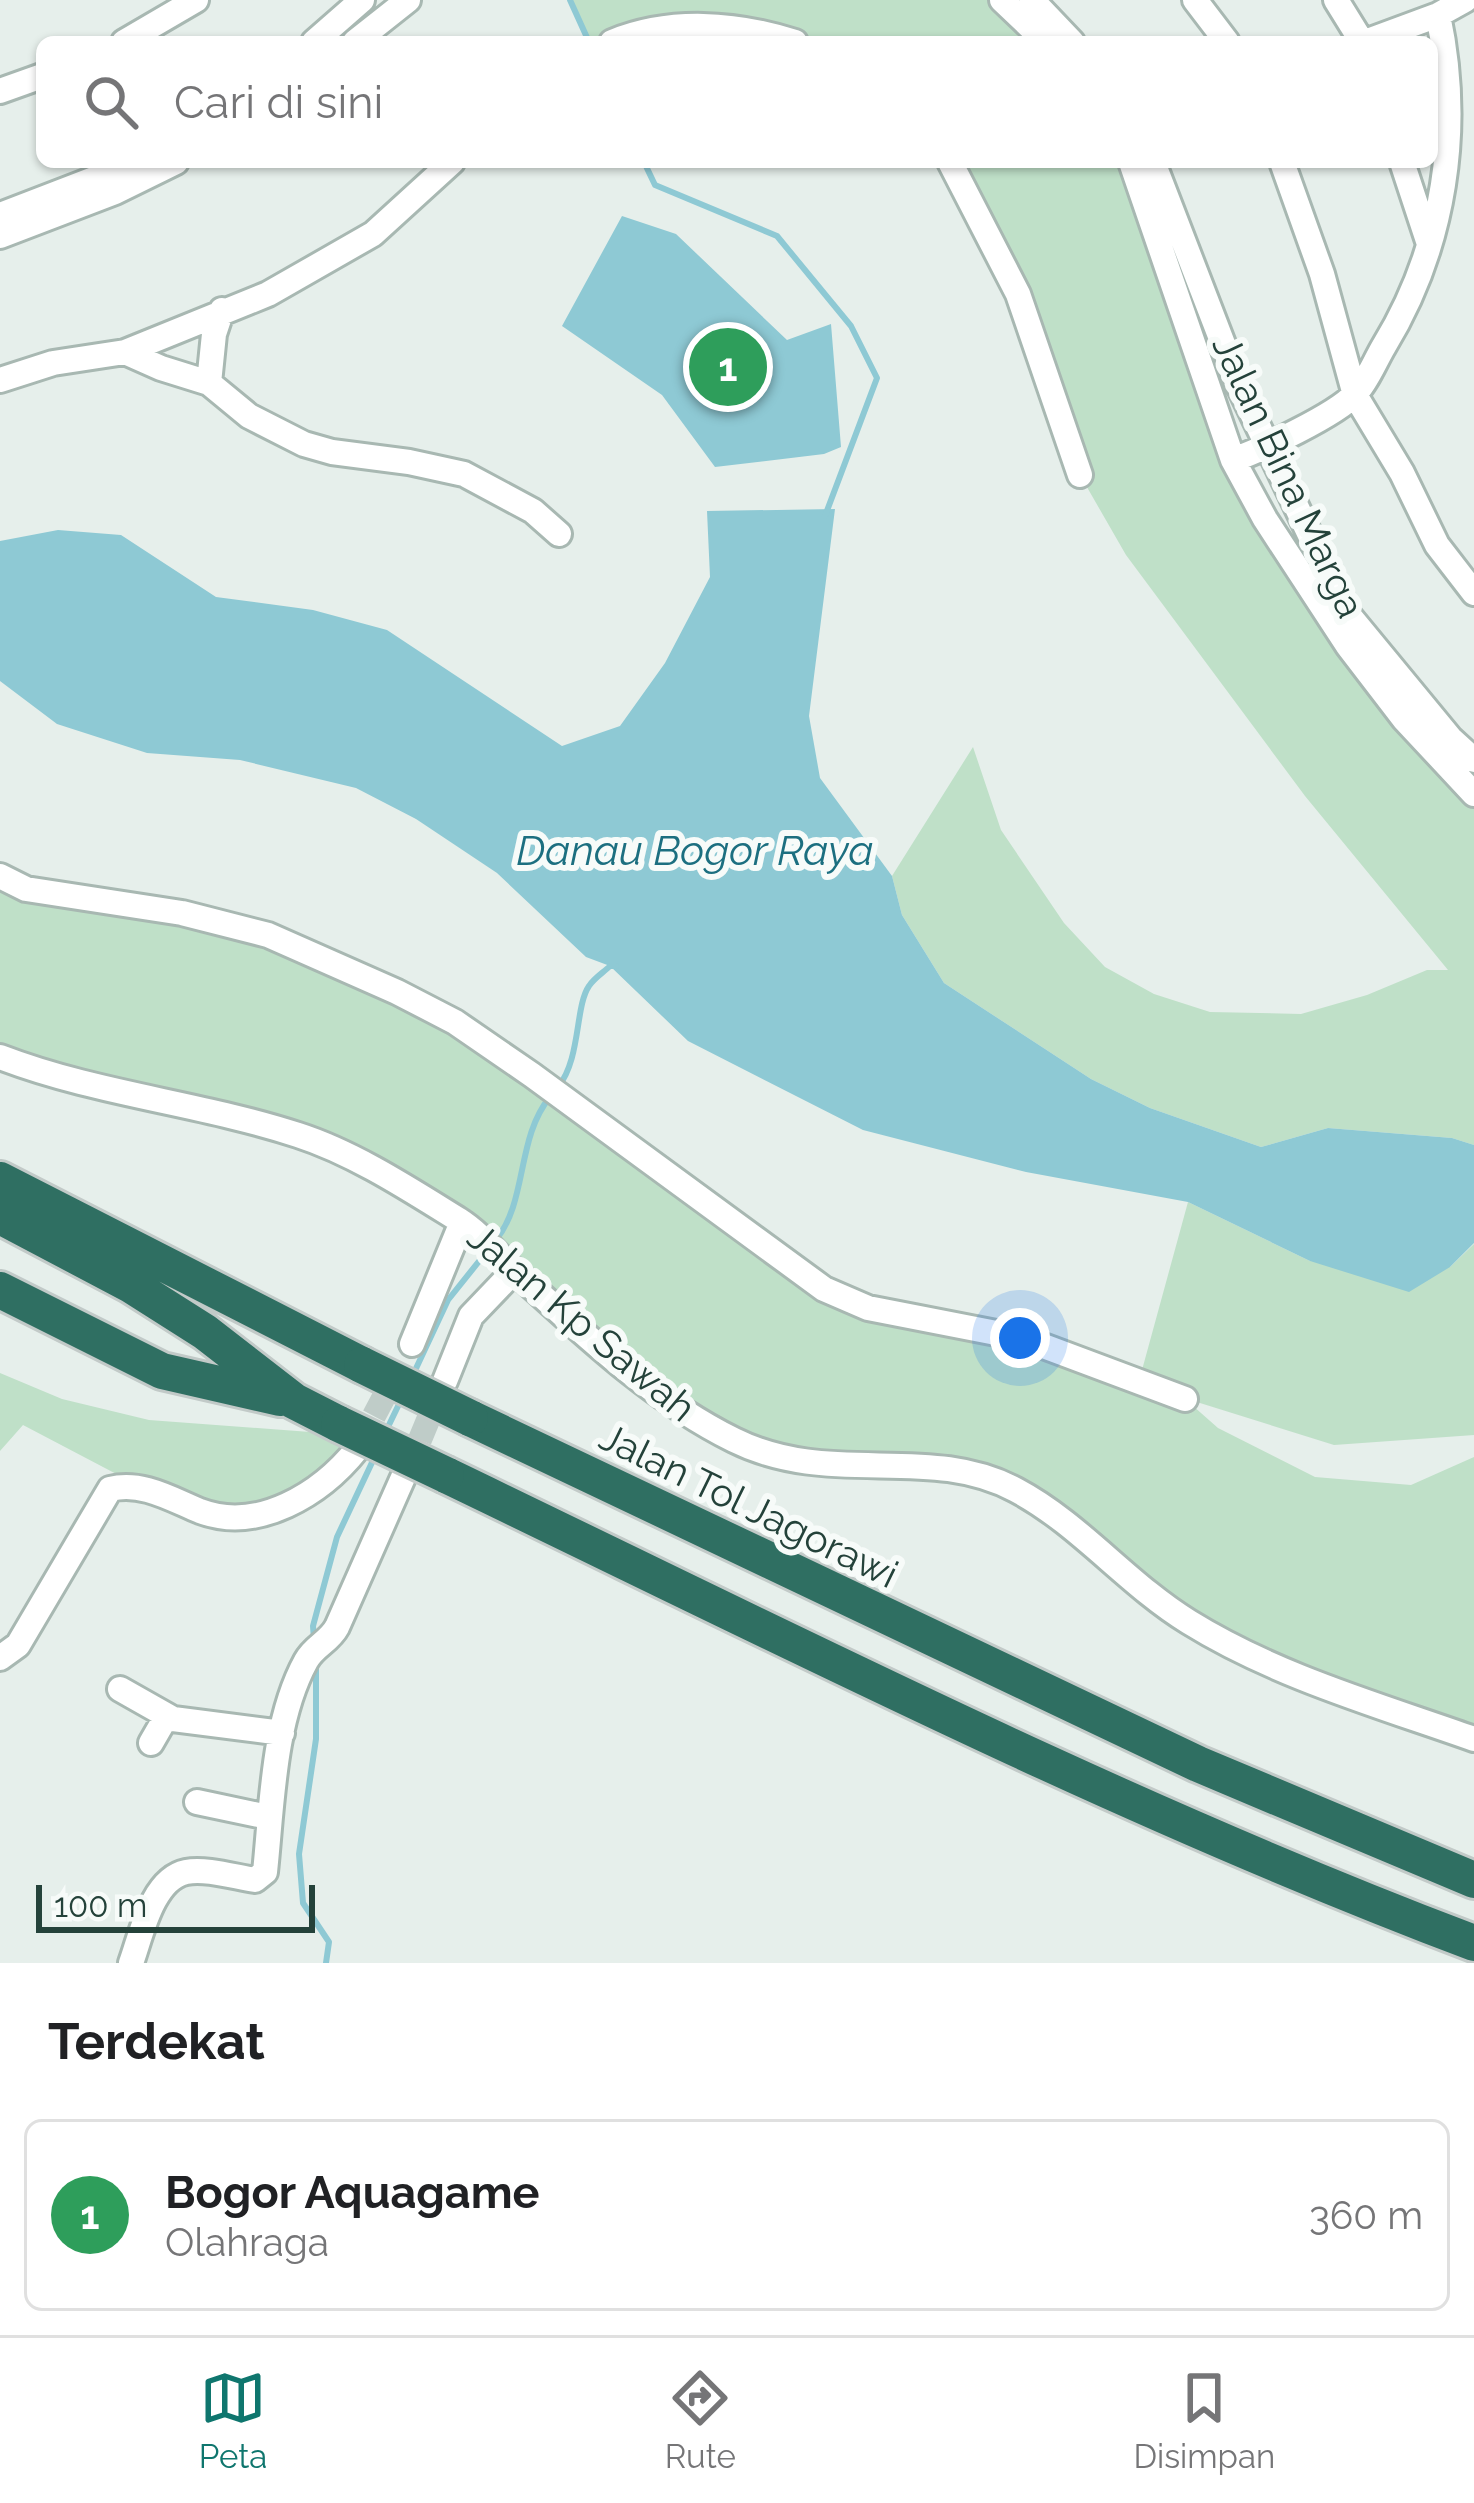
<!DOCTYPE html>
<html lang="id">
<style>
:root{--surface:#fff;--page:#f2f2f2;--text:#202124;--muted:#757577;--line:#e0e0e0;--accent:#0f766e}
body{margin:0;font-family:Raleway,sans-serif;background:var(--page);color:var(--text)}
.scale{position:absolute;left:36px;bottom:30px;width:279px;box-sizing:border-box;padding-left:12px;border:6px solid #24423a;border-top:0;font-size:33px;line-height:42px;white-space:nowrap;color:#24423a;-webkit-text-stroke:9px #f7fbf9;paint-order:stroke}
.you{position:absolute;left:1020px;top:1338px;width:42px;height:42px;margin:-30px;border:9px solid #fff;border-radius:50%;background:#1a73e8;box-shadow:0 0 0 18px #1a73e833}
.badge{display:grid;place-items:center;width:78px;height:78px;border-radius:50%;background:var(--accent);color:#fff;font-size:39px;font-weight:700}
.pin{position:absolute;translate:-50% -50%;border:6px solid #fff;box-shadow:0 3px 12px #0006}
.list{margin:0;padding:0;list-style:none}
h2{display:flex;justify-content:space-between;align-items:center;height:156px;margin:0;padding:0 48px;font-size:51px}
h2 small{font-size:39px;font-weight:400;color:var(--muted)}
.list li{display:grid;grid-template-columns:78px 1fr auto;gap:36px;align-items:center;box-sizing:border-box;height:192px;margin:0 24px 24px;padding:0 24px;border:3px solid var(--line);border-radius:18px}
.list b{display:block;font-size:45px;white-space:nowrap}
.list p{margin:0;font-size:39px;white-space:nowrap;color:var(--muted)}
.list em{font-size:39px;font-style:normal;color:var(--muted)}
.icon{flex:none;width:66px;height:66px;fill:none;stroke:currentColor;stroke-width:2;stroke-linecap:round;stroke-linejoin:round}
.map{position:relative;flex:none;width:1474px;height:1963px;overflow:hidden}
.search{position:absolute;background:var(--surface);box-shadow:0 3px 9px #0004;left:36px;right:36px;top:36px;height:132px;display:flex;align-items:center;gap:30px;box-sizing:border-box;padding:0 42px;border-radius:18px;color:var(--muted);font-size:45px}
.sheet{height:372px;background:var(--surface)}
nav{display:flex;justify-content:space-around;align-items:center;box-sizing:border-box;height:168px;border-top:3px solid var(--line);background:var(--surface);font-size:33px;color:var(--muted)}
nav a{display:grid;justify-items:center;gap:6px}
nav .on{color:var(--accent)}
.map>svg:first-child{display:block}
</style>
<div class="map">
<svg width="1474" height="1963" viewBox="0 0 1474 1963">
<rect width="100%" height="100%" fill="#e6efeb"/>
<path fill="#bfe0c8" d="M569,0H1002L1045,42H790L755,29L589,42Z
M950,162H1131L1233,460L1474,794V1145L1452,1138L1328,1128L1261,1147L1150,1108L1091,1079L944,983L902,915L892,876L973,747L1001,830L1064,923L1105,967L1154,994L1210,1012L1301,1014L1367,995L1427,970H1448L1305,796L1126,555L1080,475L1018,293Z
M0,876L182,913L397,992L824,1289L1139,1381L1188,1202L1310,1261L1450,1267L1474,1244V1435L1334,1445L1184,1398L1218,1428L1315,1477L1411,1485L1474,1457V1739L1186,1620L986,1476L830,1467L668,1401L469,1227L303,1137L0,1057Z
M0,1373L62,1399L149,1420L363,1436L348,1459L261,1514L143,1488L23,1425L0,1451Z"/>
<path fill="#8ec9d4" d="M622,216L676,234L787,340L831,324L841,447L824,454L715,467L662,395L562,326Z
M835,509L809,716L820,778L892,876L902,915L944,983L1091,1079L1150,1108L1261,1147L1328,1128L1452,1138L1474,1145V1243L1450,1267L1409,1292L1310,1261L1188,1202L1026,1172L863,1130L688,1041L610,966L586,957L497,873L416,819L356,788L240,760L147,753L57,724L0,681V541L58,530L121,535L216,597L313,610L387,630L562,746L620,726L665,663L710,577L707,511Z"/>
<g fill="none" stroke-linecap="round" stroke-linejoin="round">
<path stroke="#8ec9d4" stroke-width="6" d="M570,0L589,42
M644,162L655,185L777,236L851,326L877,378L825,516
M558,1087C581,1059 575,1006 589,986C594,978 604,972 610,966H616
M496,1240C528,1200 516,1138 550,1097
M412,1377L448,1300L488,1250
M386,1431L401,1400
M314,1639L313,1626L337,1537L376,1454
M316,1664V1739L299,1854L303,1903L329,1942L326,1963"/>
<path stroke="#bfccc8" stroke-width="24" stroke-dasharray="24 12" stroke-linecap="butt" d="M357,1448L412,1344
M406,1473L441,1389"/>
<g stroke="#a8b8b2" stroke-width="30">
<path id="minor" d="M1002,0L1046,42
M1032,0L1072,42
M1195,0L1227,42
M1336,0L1362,42
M124,42L196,0
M314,42L362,0
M355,42L408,0
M612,42C670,18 736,23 795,42
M1365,42L1438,15L1465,0
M0,91L42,76
M950,162L1018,294L1080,475
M1131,162L1233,460L1265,519L1348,646L1404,719L1474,794
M1153,162L1240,388L1347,613L1450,738L1474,760
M1282,162L1322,274L1355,395L1402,473L1437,545L1474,593
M1402,162L1429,244
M0,215L138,162
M0,236L115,192L176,162
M125,352L161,368L209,383L249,416L304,444L332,452L409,462L464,474L533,511L559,534
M0,380L53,363L125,352L268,294L373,234L452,162
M209,383L214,334L222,310
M1233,460C1261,450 1336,415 1355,394C1367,382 1375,361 1384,346C1445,246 1462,128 1438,15
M0,876L26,889L182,913L268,935L397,992L455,1022L532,1075L824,1289L868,1308L1022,1338L1185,1399
M0,1057C96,1094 200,1103 298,1135C354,1153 409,1189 459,1220C481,1234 499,1257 519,1275C585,1335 653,1400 734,1440C830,1488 929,1443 1016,1490C1080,1524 1127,1584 1189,1622C1276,1676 1378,1705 1474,1739
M412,1344L462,1222
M445,1381L471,1316L514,1271
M0,1658L18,1645L110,1489C142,1481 171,1499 200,1511C258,1533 321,1494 357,1449
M120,1689L173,1719L282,1733
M151,1743L166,1717
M197,1802L268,1817
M131,1963C141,1936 152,1879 186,1872C206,1868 235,1877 255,1880L265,1872C272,1806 273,1721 306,1661C314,1646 329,1642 337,1627L405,1473"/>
</g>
<g stroke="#c2cac8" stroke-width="42">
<path id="highway" d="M0,1180L362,1365
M0,1216L131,1285L205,1332L294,1401L339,1424
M0,1290L162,1371L280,1398
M470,1418L1198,1764L1474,1880
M446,1475C785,1638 1122,1810 1474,1943"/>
</g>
<use href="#minor" stroke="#fff" stroke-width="24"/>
<use href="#highway" stroke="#2f6f62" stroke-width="36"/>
<g stroke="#c2cac8" stroke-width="42" stroke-linecap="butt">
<path id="highway-bridge" d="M362,1365L470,1418
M339,1424L446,1475"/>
</g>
<use href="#highway-bridge" stroke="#2f6f62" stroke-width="36"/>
</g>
<g text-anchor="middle" stroke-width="12" stroke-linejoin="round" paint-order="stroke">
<g font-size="39" fill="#24423a" stroke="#f7fbf9">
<text transform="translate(1289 476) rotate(65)" y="14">Jalan Bina Marga</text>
<text transform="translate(582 1322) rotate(40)" y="14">Jalan Kp Sawah</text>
<text transform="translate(749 1505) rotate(26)" y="14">Jalan Tol Jagorawi</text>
</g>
<g font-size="42" font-style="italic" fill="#1c6f80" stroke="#f7fbf9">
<text x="695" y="865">Danau Bogor Raya</text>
</g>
</g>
</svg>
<div class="scale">100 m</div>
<div class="you"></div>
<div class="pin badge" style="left:728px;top:367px;background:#2e9e5b">1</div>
<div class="search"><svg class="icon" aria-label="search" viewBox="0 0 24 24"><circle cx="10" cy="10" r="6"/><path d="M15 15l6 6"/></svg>Cari di sini</div>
</div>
<section class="sheet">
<h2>Terdekat<small></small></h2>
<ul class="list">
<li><span class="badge" style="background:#2e9e5b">1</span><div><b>Bogor Aquagame</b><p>Olahraga</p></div><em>360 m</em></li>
</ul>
</section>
<nav>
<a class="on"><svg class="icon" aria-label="map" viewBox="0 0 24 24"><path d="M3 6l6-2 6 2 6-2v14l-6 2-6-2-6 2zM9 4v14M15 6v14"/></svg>Peta</a>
<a><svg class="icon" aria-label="directions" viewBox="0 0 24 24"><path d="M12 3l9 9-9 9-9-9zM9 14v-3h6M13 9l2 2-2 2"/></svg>Rute</a>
<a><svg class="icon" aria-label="saved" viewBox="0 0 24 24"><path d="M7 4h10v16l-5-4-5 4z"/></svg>Disimpan</a>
</nav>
